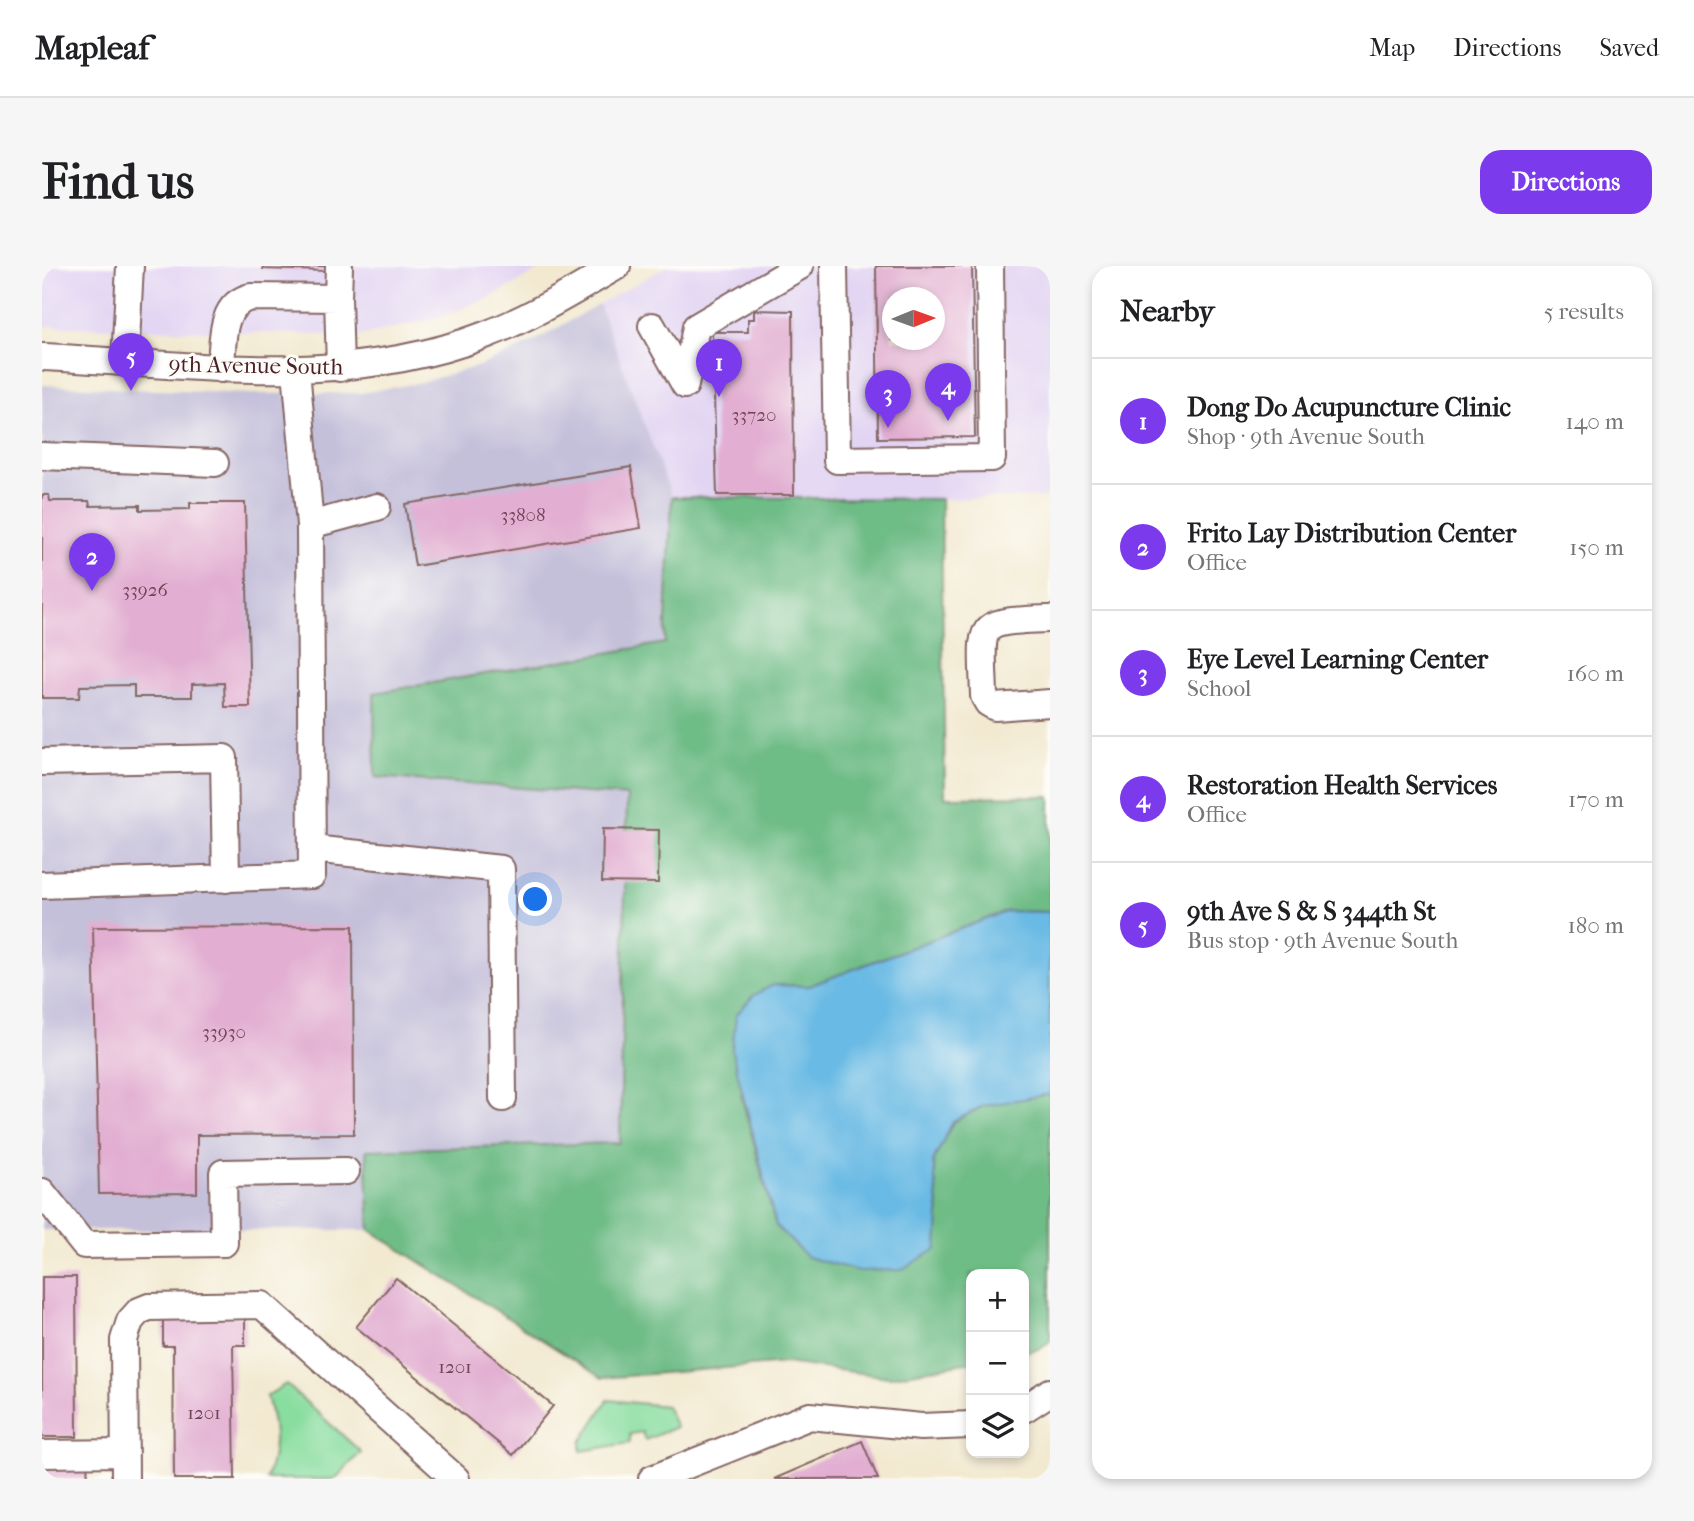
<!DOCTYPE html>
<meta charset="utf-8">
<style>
:root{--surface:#fff;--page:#f6f6f6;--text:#202124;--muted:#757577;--line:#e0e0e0;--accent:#7c3aed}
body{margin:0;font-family:"IM FELL French Canon",serif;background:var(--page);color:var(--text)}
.controls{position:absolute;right:21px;bottom:21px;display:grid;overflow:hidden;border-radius:14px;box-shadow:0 4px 10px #0003}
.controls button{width:63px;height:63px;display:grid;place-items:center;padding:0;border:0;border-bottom:2px solid var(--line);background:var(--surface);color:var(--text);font:35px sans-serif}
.compass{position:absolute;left:840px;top:21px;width:63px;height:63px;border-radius:50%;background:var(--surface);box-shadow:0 4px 10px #0003;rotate:89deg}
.you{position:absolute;left:494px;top:634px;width:24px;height:24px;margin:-18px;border:5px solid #fff;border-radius:50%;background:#1a73e8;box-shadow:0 0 0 10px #1a73e833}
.badge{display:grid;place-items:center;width:46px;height:46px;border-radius:50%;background:var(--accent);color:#fff;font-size:23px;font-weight:700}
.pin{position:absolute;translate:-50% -58px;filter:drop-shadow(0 2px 4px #0008)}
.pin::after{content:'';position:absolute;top:37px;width:24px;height:21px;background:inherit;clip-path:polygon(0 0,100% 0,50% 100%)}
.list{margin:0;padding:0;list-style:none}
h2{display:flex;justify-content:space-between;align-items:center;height:91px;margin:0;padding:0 28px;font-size:30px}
h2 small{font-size:23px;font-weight:400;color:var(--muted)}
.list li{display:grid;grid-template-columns:46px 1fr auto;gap:21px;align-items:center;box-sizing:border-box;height:126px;padding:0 28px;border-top:2px solid var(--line)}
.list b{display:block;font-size:26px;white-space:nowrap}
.list p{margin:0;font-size:23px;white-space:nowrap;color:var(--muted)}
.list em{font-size:23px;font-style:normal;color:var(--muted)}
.icon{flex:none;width:38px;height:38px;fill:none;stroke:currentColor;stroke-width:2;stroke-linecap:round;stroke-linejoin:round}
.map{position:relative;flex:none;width:1008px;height:1213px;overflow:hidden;border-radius:21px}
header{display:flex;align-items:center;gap:42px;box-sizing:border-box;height:98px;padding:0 35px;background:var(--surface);border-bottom:2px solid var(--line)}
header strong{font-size:33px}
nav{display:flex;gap:38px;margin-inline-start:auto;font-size:24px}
.intro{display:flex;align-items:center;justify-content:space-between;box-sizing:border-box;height:168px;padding:0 42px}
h1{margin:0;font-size:49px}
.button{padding:18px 32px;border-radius:21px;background:var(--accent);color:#fff;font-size:24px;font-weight:700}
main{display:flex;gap:42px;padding:0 42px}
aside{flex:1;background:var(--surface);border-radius:21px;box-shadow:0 4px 10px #0003}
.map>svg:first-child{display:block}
</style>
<header>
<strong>Mapleaf</strong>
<nav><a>Map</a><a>Directions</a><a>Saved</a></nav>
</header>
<div class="intro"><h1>Find us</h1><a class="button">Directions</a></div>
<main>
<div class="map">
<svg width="1008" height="1213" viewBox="0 0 1008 1213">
<rect width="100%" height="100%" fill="#fdfcf7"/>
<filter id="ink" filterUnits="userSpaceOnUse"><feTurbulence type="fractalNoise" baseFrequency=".0143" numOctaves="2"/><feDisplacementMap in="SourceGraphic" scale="14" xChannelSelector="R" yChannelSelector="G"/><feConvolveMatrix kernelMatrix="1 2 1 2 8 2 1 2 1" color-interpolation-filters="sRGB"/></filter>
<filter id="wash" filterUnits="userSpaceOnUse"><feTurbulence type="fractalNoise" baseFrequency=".00686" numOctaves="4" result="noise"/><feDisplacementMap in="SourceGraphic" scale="28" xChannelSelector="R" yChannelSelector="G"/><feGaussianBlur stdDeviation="1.57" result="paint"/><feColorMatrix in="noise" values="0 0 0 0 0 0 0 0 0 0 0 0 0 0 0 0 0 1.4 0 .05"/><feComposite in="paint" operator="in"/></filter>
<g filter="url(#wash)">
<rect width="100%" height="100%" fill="#f2e9d0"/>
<path fill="#e2d4f3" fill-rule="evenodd" d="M0,0H505L449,31L398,51L319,70L0,60Z
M626,0H1008V231L899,233L630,231L557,38ZM850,32H892V74H850Z"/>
<path fill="#c5c0da" d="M557,38L630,231L623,377L332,427L333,511L585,529L578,878L324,884L328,964H0V119L209,128L319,127L376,117L440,99L493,75Z"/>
<path fill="#88dd9f" stroke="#697e65" stroke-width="2" d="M244,1118L319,1186L293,1213H224C236,1183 233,1160 225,1130Z
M566,1134L624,1140L634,1161L603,1174L600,1166L588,1168V1177L539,1185V1176Z"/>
<path fill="#6ebc86" stroke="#5c6e58" stroke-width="2" d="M630,231L899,233L903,531L1008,530V646L965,645L767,720L731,719L699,829L734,960L897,949L891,894L911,856L941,840L1008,828V1075L997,1083L982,1086V1008H929V1096L847,1111L744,1097L560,1112L328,964L324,884L578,877L585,530L333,511L332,427L623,377Z"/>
<path fill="#69bae4" stroke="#5a6c88" stroke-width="2" d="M966,645L1008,646V828L941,840L911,856L891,895L897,949L895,983L859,1004L816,1005L765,991L734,960L690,785L694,749L712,729L731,719L767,720Z"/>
<g id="blocks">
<path fill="#e2afd2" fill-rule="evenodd" d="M221,0H284V5L221,3Z
M834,0H930L933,171L836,172ZM850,32H892V74H850Z
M712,44L751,45L752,229H675L670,66H706V53H712Z
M589,201L599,262L373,300L363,238Z
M0,229H7L8,235H47L48,240L98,239V244L148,243V237H203L208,441H183L182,417L150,418V431H92V419L38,420L37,432H0Z
M561,563L617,564L616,617L560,616Z
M311,660L312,868L155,869V927L57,928L51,661Z
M0,1011H34L35,1171H0Z
M354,1012L511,1140L471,1189L314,1061Z
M203,1051V1079H191L193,1213H132L131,1080H121V1052Z
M820,1175L836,1213H732Z
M45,1198L46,1213H0V1199Z"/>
</g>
</g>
<g filter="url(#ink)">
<use href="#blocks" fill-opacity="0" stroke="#856665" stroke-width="2"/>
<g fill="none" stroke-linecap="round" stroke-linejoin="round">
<g stroke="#856665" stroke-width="30">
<path id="minor" d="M792,0L795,194L950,192L948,0
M296,32L297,0
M610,60L643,119L654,61L758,0
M0,91C148,98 301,124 443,69C490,51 532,25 575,0
M83,95L88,0
M179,103C181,77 177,38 209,31L296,32L298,102
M0,190L173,197
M268,259L335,241
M1008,353C931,356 940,355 942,430L946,437L953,441L1008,437
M0,496L182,492L184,613
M270,583L459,603L461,832
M0,619L270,609L268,259L254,104
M0,926L42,979L182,977L181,907L304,905
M982,1143L1008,1126
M0,1188L83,1187
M83,1213L82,1074L88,1055L97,1045L107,1041L220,1039L414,1213
M610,1213L768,1150L879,1161L929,1159"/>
</g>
<use href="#minor" stroke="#fff" stroke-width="26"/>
</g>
</g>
<g text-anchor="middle" stroke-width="6" stroke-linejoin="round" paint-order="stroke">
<g font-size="19" fill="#704355">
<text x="712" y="155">33720</text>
<text x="481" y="255">33808</text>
<text x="103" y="330">33926</text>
<text x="182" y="772">33930</text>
<text x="413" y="1107">1201</text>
<text x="162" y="1153">1201</text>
</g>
<g font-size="23" fill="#4a1f2b" stroke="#fdfcf7">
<text transform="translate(214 99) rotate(1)" y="8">9th Avenue South</text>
</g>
</g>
</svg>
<div class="controls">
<button>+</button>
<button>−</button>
<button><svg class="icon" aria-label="layers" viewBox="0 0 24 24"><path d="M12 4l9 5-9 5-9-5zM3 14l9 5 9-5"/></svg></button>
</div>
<svg class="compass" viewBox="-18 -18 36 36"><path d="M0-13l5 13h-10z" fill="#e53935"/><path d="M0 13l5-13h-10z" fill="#757577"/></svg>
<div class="you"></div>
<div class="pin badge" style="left:677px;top:131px">1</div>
<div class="pin badge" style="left:50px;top:325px">2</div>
<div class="pin badge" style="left:846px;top:162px">3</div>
<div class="pin badge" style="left:906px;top:155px">4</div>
<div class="pin badge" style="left:89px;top:125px">5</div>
</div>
<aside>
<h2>Nearby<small>5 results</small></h2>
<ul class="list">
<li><span class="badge">1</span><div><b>Dong Do Acupuncture Clinic</b><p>Shop · 9th Avenue South</p></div><em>140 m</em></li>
<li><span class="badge">2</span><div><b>Frito Lay Distribution Center</b><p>Office</p></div><em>150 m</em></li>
<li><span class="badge">3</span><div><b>Eye Level Learning Center</b><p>School</p></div><em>160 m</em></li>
<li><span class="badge">4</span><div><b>Restoration Health Services</b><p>Office</p></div><em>170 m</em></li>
<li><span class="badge">5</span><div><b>9th Ave S &amp; S 344th St</b><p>Bus stop · 9th Avenue South</p></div><em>180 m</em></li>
</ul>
</aside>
</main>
